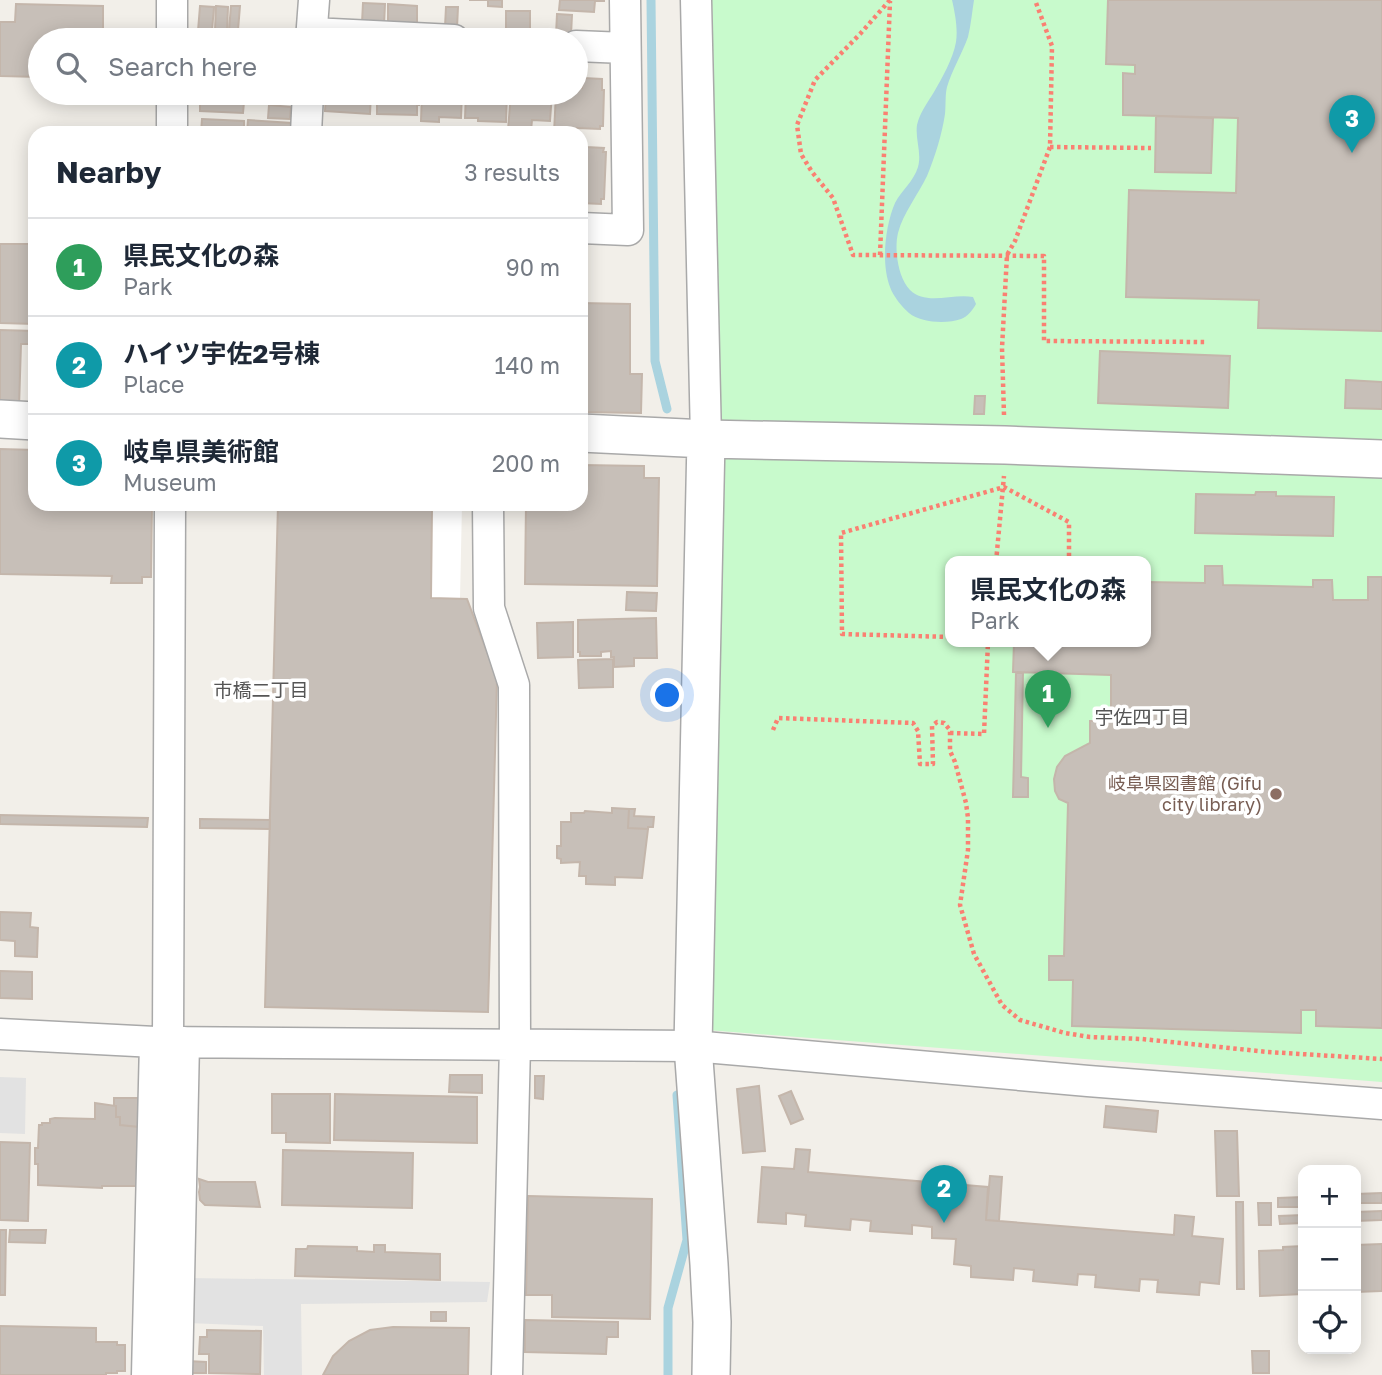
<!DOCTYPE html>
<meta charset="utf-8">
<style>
:root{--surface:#fff;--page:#f6f6f7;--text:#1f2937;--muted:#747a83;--line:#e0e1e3;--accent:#0b8043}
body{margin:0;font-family:"Golos Text","Noto Sans JP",sans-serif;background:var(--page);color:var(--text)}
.controls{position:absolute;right:21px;bottom:21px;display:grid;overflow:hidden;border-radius:14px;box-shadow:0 4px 18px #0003}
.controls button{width:63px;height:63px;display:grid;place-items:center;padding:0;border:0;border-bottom:2px solid var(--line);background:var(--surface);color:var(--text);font:35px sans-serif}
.you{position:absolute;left:668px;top:696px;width:24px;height:24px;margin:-18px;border:5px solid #fff;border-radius:50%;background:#1a73e8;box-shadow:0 0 0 10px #1a73e833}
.badge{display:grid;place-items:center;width:46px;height:46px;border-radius:50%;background:var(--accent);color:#fff;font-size:23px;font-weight:700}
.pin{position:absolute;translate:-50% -58px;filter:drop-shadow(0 2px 4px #0008)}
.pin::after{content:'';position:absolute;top:37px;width:24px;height:21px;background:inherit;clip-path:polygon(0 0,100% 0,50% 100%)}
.popup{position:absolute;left:945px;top:556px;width:206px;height:91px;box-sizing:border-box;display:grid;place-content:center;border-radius:14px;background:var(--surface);filter:drop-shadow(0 2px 5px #0005);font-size:23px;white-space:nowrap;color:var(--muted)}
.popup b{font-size:26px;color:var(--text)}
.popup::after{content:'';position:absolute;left:50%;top:100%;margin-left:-14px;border:14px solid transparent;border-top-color:var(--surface)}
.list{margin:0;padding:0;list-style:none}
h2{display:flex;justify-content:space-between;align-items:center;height:91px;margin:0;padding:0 28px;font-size:30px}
h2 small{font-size:23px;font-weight:400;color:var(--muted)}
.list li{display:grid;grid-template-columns:46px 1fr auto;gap:21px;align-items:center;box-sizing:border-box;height:98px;padding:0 28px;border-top:2px solid var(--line)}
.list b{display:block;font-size:26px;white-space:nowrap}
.list p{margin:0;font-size:23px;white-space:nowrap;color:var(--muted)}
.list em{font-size:23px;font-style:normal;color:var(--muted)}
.icon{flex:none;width:38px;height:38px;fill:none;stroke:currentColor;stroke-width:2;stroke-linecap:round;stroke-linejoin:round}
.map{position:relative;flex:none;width:1382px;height:1375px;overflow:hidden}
.search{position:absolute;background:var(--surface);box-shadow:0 4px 18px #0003;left:28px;top:28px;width:560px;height:77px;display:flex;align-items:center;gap:18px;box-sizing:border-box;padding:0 24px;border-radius:38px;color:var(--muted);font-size:26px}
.panel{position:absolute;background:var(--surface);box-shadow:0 4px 18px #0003;left:28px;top:126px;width:560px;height:385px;border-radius:21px}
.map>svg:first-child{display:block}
</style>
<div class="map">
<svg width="1382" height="1375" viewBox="0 0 1382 1375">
<rect width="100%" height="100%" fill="#f2efe9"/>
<path fill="#c8facc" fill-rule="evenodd" d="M712,0H1382V1082L707,1030L719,426ZM950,562H1146V642H950Z"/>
<path fill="#e2e2e2" d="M0,1077L26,1078L25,1134L0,1133Z
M188,1278L490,1282L487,1302L301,1304L302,1375H264L263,1326L188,1323Z"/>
<path fill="#aad3df" d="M952,0H974C972,12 971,25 968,37C962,54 952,70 947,87C945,95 946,105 945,114C942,134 935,157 927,176C918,195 903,213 898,233C894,249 898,278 910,290C926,306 953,293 973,297L976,304C973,310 967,317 961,319C947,324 921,323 909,313C902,307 893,296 890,287C881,264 885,226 895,203C901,191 914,181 918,167C922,153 915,139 917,125C920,112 928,102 934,92C942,78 953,59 956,42C958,29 955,13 952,0Z"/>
<path fill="#fff" d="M430,504H462L460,599L431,598L432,507Z"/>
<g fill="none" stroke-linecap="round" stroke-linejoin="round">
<path stroke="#aad3df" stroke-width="9" d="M651,0L655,361L667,409
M668,1375V1308L687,1240L677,1095"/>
</g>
<path fill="#c7bfb8" stroke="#c4b6ab" stroke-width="2" d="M469,0H502V7L488,6V0Z
M560,0H604V1H595L594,12L559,10Z
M1108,0H1382V331L1258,328L1259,300L1126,297L1129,190L1236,193L1238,118L1123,115V73L1135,74V65L1106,64Z
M363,3L385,4L384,25L362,23Z
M16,4L103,6V40H40V77L0,76V22H15Z
M388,4L417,6V27L388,25Z
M200,6L214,7L212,31H198Z
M216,6L228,7L227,31L215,30Z
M231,6H240L238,30H229Z
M446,7H458L457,28L445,27Z
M506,11H530V31L506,30Z
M557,14L572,15L571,35H556Z
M199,36L248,39L247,40H199Z
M576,66H579L578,86H576Z
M583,78L602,79V90H604L603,126H600V129L577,128L576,133H554L556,93H576V88H582Z
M326,93H371L370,114L325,111Z
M377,93H419V105H417V115L377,114Z
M422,93H462L461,118L439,117V122L421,121Z
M466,93H507L506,122L478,121V118H465Z
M511,93H552L550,121L532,120L531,131L508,130Z
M200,100L244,102L243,113L200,111Z
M269,105L291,107L290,119L268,118Z
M1156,116L1213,118L1211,173L1155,172Z
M202,119L244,121V133H201Z
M248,120L292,123V133H247Z
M323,129L384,132V133H323Z
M581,144H586V147L604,148L603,152H606L604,199H601V204L581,203Z
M0,244H35V324L0,323Z
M581,303L630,304V374H642L641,413L581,412Z
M0,330L35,331V344H21L19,408L0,407Z
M1100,351L1230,356L1228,408L1098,403Z
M1346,380L1382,382V409L1345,408Z
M975,396H985L984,414H974Z
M0,449L35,450V504H152L151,577H142V583H111L112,576L0,574Z
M581,465L644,466V478H659L657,586L525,584L526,504H581Z
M1256,492H1276V496L1334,497L1333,536L1195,533L1196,494L1255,495Z
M278,504H430L432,506L431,598L467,599L497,679L488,1012L265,1007Z
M1205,566H1222L1223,585L1313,587V580H1332L1333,600H1368V577H1382V1028L1316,1026V1010H1301V1033L1072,1026L1073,980H1049V956H1064L1068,803L1059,799L1055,791L1054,779L1057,767L1065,756L1090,743V721H1111V675L1013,672L1014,642H1146V582L1205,583Z
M627,592L657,593L656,611L626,610Z
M656,618L657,658H634V666L614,667V657H611V651L601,652V656H580V652H578V620Z
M573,622V657L538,658L537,623Z
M613,659V687L579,688L578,660Z
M1016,673H1023L1021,777L1028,778V797H1013Z
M612,808L629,809L628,828L648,829L642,878L615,877V885L586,884V876H579L580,862L561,863V859L557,858V846H561V822H571V813H584L585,811L612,813Z
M629,809H635L634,816L654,817L653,827H648V829L628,828Z
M0,815L148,818L147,827L0,824Z
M200,819L270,820V829L200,828Z
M0,912L31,913L30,927L38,928L37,957L15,956V941L0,940Z
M0,971L32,972V999L0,998Z
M450,1075H482V1093L449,1092Z
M535,1076H544L543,1099L535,1098Z
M759,1086L765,1151L743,1153L737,1089Z
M791,1091L803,1119L791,1124L779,1096Z
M272,1094H330V1143L286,1142V1133H272Z
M335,1094L477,1097V1143L334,1140Z
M114,1098H138V1127L120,1125V1117H116V1106H114Z
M95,1103L116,1106V1117H120V1125L139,1127L137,1186H102V1188L38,1185V1164H35V1148H38L39,1125H42V1123H50V1119L55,1118L95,1119Z
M1106,1106L1158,1111L1156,1132L1104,1127Z
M1215,1131H1237L1239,1196H1217Z
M0,1142L30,1143L28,1221L0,1220Z
M796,1149L810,1150L808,1172L988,1187L986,1220L1174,1235L1175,1215L1194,1217L1192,1236L1223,1239L1219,1284L1200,1282L1199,1295L1157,1292L1158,1280L1140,1279L1139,1291L1095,1287L1096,1275L1078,1274L1077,1285L1033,1281L1034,1270L1014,1268L1013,1280L971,1277V1266L954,1264L956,1239L932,1238V1227L912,1225V1234L870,1231L871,1221L851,1219L850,1230L805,1226L806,1215L786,1213V1224L758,1222L762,1167L794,1169Z
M283,1150L413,1153L412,1208L282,1205Z
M990,1176L1002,1177L999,1221L986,1220Z
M199,1179L208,1182H255L260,1207L205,1205L200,1200L199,1192L200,1187Z
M1382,1193V1203H1356V1194Z
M528,1196L652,1199L650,1319L552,1317V1295H526Z
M1303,1197V1207H1278V1198Z
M1236,1202H1243L1244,1289H1237Z
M1258,1203H1271V1225H1259Z
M1382,1211V1220L1356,1221V1212Z
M1303,1215V1223L1280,1224L1279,1216Z
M0,1230H6L5,1295H0Z
M10,1230H46L45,1243L9,1242Z
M1382,1244V1291L1356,1292V1245Z
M374,1245H385V1252L440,1254V1280L295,1276L296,1249H307L308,1246L357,1247V1251L374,1252Z
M1303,1246V1294L1260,1296L1259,1251L1283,1250V1247Z
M431,1312H446V1321H431Z
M525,1320L618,1322V1337H607L606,1354L525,1352Z
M0,1326L96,1328V1342H117V1345H125V1371H117V1373H106V1375H0Z
M393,1327L469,1328L468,1375H323L333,1356L349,1341L370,1330Z
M207,1330L261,1331L260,1374L209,1373V1354H199L200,1337H207Z
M1252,1351H1269V1373H1253Z
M187,1361L206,1362V1373H187Z"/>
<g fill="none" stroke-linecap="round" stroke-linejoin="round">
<g stroke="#a9a9a9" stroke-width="33">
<path id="minor" d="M696,0L706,439
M312,33L454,40
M172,40V0
M311,40L314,0
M576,46L625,48
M172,133V93
M306,133L308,93
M581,228L628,230L625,0
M488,504L489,608L514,685L515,1045L507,1375
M0,1034L155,1042L693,1046L1088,1081L1382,1104
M168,1041L170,504
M147,1375L155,1042
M177,1375L184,1042"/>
</g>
<g stroke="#a9a9a9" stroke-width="40">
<path id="tertiary" d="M0,419L35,421
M581,433L706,439L1005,445L1382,459
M706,439L693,1046L709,1264L712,1322L711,1375"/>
</g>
<path stroke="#fa8072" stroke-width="4.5" stroke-dasharray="3.5 3.5" stroke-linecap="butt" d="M890,0L860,34L815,80L797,125L801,154L812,172L833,198L853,255L1044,256V341L1206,342
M1050,147L1151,148
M880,255L890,1
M1004,415L1002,348L1007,255L1015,241L1050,147L1052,46L1035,0
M996,562L1004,476
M950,637L842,634L841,533L1004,487L1069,522V562
M773,730L778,718L913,723L918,731L920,764H933L932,726L937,722L944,723L950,730V751L955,762L966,803L968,818V850L960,905L974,954L1002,1005L1020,1020L1065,1033L1090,1037L1142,1039L1268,1052L1382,1059
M950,733L984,734L988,642"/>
<use href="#minor" stroke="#fff" stroke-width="30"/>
<use href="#tertiary" stroke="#fff" stroke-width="37"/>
</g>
<circle fill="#8d6e63" stroke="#fff" stroke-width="2.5" cx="1276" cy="794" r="7"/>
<g text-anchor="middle" stroke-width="7" stroke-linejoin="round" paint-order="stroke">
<g font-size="18" fill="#785e54" stroke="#fff" text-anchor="end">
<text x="1262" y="790">岐阜県図書館 (Gifu<tspan x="1262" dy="21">city library)</tspan></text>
</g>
<g font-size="19" fill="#555" stroke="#fff">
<text x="261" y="697">市橋二丁目</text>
<text x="1142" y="724">宇佐四丁目</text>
</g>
</g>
</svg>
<div class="controls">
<button>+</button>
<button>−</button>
<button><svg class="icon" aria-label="locate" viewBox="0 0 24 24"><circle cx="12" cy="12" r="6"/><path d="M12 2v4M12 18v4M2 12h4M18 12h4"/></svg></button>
</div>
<div class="you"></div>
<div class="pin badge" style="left:1048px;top:728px;background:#2e9e5b">1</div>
<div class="popup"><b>県民文化の森</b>Park</div>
<div class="pin badge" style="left:944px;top:1223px;background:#0f9aa8">2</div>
<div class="pin badge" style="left:1352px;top:153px;background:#0f9aa8">3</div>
<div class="search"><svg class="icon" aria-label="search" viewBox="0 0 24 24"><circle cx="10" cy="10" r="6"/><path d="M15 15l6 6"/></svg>Search here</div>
<section class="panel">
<h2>Nearby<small>3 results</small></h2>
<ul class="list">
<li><span class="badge" style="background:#2e9e5b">1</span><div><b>県民文化の森</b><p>Park</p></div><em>90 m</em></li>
<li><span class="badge" style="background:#0f9aa8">2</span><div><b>ハイツ宇佐2号棟</b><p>Place</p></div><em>140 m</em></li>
<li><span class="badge" style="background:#0f9aa8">3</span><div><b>岐阜県美術館</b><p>Museum</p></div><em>200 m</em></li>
</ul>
</section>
</div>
